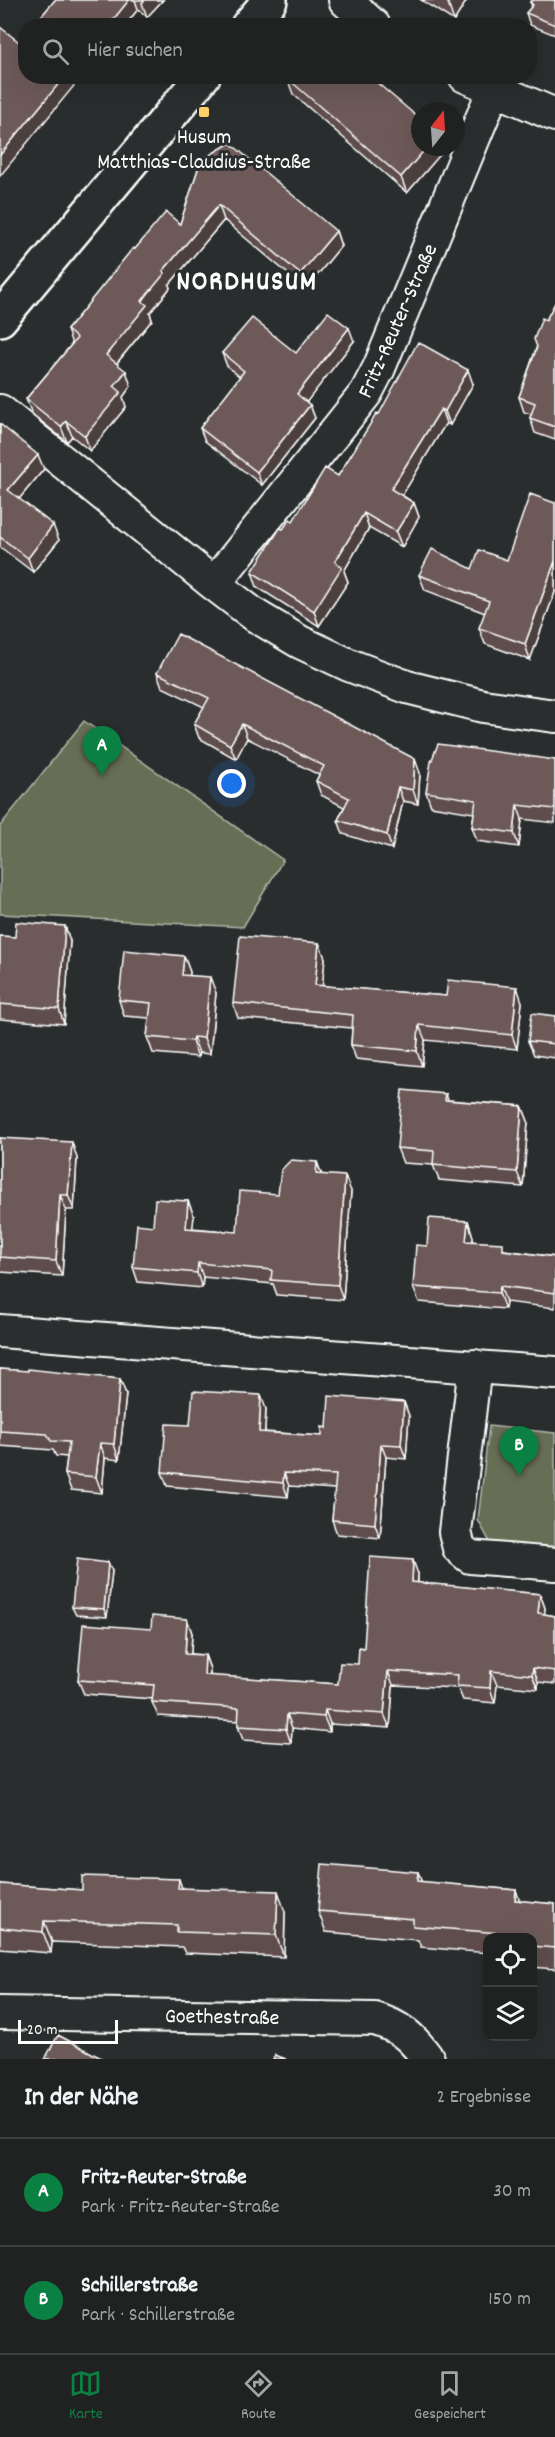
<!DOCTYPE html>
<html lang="de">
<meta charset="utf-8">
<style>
:root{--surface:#202222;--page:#2d2f2f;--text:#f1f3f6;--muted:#a2a4a5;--line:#3d3f40;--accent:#0b8043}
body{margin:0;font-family:Dekko,sans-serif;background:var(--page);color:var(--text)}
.controls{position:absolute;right:18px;bottom:18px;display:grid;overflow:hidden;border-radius:12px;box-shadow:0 6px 24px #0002}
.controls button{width:54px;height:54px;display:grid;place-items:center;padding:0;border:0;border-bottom:2px solid var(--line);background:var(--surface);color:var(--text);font:30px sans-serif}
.compass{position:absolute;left:411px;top:102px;width:54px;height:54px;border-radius:50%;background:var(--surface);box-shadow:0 6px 24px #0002;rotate:17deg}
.scale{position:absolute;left:18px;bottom:15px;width:100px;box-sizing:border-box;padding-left:6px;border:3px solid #fff;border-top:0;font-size:16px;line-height:21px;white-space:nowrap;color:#fff;-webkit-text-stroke:4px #2a2d2e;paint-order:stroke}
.you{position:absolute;left:232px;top:784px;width:21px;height:21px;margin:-15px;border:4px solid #fff;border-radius:50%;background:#1a73e8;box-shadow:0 0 0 9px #1a73e833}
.badge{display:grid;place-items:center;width:39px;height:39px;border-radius:50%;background:var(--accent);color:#fff;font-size:20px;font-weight:700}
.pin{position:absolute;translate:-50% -50px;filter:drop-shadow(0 2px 3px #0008)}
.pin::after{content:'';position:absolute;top:32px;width:21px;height:18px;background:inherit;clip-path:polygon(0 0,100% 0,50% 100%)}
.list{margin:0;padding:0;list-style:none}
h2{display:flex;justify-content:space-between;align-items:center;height:78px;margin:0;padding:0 24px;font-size:26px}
h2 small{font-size:20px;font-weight:400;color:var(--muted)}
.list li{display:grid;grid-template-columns:39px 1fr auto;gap:18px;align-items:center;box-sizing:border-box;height:108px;padding:0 24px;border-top:2px solid var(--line)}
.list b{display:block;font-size:22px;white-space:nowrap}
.list p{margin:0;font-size:20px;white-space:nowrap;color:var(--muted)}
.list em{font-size:20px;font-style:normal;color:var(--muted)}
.icon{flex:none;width:33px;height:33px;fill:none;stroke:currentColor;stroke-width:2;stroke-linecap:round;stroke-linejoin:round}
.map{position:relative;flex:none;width:555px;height:2059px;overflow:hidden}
.search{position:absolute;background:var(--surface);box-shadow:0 6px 24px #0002;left:18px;right:18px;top:18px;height:66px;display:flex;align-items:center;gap:15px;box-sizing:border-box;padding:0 21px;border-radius:24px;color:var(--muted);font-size:22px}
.sheet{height:294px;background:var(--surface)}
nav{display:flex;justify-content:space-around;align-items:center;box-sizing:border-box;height:84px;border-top:2px solid var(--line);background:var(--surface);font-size:16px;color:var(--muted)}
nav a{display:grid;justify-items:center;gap:3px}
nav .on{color:var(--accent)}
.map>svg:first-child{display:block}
</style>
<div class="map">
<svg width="555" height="2059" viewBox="0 0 555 2059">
<rect width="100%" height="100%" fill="#2a2d2e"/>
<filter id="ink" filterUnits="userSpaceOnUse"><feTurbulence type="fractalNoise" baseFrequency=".0167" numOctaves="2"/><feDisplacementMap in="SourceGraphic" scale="12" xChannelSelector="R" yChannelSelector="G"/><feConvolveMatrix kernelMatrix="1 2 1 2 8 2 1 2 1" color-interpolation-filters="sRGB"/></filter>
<g filter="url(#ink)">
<path fill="#676e54" stroke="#b3b6aa" stroke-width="1.5" d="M84,721L283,860L243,927L0,914V826Z
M489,1426L555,1433V1551L491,1544L478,1520Z"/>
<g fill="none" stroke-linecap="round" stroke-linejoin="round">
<g stroke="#fff" stroke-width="36">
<path id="street" d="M345,0L374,26
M465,76L555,115
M0,411L214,584L256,616L300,642L349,665L407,687L483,706L555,716
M214,584L366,393L379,368L494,89
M0,1331L555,1373
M475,1366L455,1532L459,1548L470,1557L555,1564
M0,2013L375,2019C401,2027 412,2037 428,2059"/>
</g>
<g stroke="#fff" stroke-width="38">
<path id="secondary" d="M248,26L270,0
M0,319L203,76"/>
</g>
<use href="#street" stroke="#2a2d2e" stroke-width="32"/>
<use href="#secondary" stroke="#2a2d2e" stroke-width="33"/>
</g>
<path fill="#5e4d4d" stroke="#fff" stroke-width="1.5" d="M55,0H163L147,17L138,9L125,26H33Z
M421,0H467L454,21Z
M555,0V35L530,25L526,13L532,6L530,2Z
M287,78L420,147H443L444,150L407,193L293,94Z
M201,160L336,231L341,246L306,289L224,220L169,285L170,288L150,313L152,320L117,363L131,386L123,397L126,407L90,451L72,436L67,442L32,414L26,399L72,344L67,330L135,249L180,224Z
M555,303V440L535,433L530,418L531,414L524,412L519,397L546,320Z
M354,341L306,402L310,405L315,418L262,485L205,441L200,428L240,377L227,366L222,353H296Z
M473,384L450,425L446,423L402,495L414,503L419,517L402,547L369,528L344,571L348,582L319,626L257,587L252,572L283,529L293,521L338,476L379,414Z
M0,424L44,469L19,499L59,540L33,572L0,547Z
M555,503V592L530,660L485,644L479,628L485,613L425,590L419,575L472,569L507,560Z
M157,673L420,773L418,804L403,801L392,849L343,834L338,820L344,807L321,795L316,781L319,775L247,738L236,759L199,738L194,724L204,707L162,687Z
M555,760V823L522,819L519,847L477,841L472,827L474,813L431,806L426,792Z
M65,926L70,941L64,1024L0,1019V936L15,937Z
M319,943L325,958L322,986L446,996L522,1002L517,1049L425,1040L422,1066L356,1059L351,1045L352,1028L238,1018L233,1003Z
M184,956L190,972L189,976L216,993L210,1054L199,1053L198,1057L153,1053L147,1037L149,1018L124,1016L119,1000Z
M555,1016V1058L534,1055L528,1041Z
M446,1094L448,1100L522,1106L528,1121L523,1187L439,1180L433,1165L403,1163L397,1148Z
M0,1138L77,1158L74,1210H66L62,1276L0,1272Z
M317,1162L322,1175L351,1191L343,1300L277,1295L273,1284L203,1277L202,1288L138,1282L133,1267L153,1226L188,1201L194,1216L192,1228L237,1232L278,1194Z
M468,1221L473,1237V1241L505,1250L555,1257V1308L506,1302L505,1309L419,1302L413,1287L427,1246Z
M0,1369L120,1379L126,1394L119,1460L105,1458L102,1493L71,1490L65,1474L67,1457L56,1456L53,1450L0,1446Z
M404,1402L409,1416L406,1459L386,1457L380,1538L337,1534L332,1520L335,1489L289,1486L288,1497L167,1486L162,1472L190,1425L266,1409L265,1432L322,1436L327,1428Z
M108,1563L112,1571L107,1617L76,1615L72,1607Z
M418,1574V1583L540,1594L545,1608L544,1614L555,1616V1684L538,1682V1689L497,1685L495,1703L463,1700L458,1688L393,1685L390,1728L330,1724V1732L292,1728L291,1743L243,1740L238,1726V1721L158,1716L152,1702L153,1699L84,1694L78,1680L151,1629L187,1619L192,1633L191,1654L205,1655L210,1669V1676L338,1684L358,1664L364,1648Z
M418,1872L421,1882L516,1890L519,1901L555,1904V1969L532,1967V1938H488V1953L421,1947L418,1940L326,1932L318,1911Z
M179,1879L182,1888L285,1912L284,1957L185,1953L182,1947L52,1942L51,1953L0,1949V1884L82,1890Z"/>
<path fill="#4c3f3e" stroke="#fff" stroke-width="1.5" d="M129,0H135L138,9L125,26H108Z
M145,0H163L147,17L142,3Z
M447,0H467L454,21Z
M65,76H82L0,176V155Z
M427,147H443L444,150L407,193L401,177Z
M219,205L224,220L169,285L170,288L150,313L152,320L111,370L106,355L163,271Z
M336,231L341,246L306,289L300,274Z
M349,328L354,341L302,408L297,394Z
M468,370L473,384L450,425L445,411Z
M126,371L131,386L123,397L126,407L90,451L85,436L114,386Z
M310,405L315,418L262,485L257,472Z
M441,409L446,423L397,504L391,489Z
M66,421L72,436L67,442L61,427Z
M38,455L44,469L14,505L8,490Z
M414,503L419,517L402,547L396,532Z
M364,513L369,528L344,571L348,582L319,626L314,611L335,562Z
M53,525L59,540L33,572L28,558Z
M555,561V592L530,660L525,644Z
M242,724L247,738L236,759L230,745Z
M415,759L420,773L418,804L413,790Z
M398,787L403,801L392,849L387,835Z
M517,805L522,819L519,847L514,833Z
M65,926L70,941L64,1024L59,1009Z
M319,943L325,958L321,1000L315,985Z
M184,956L190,972L188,991L182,975Z
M210,977L216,993L210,1054L204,1038Z
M517,987L522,1002L517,1049L512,1035Z
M419,1025L425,1040L422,1066L417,1051Z
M193,1037L199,1053L198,1057L192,1041Z
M522,1106L528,1121L523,1187L517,1172Z
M72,1142L77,1158L74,1210L68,1195Z
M317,1162L322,1177L316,1174Z
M345,1176L351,1191L343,1300L338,1285Z
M60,1195L66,1210L62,1276L56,1261Z
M188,1201L194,1216L191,1243L186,1228Z
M468,1221L473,1237L472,1257L466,1241Z
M198,1263L203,1277L202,1288L197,1273Z
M500,1286L506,1302L505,1309L499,1293Z
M120,1379L126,1394L119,1460L114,1444Z
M261,1395L266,1409L264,1446L259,1432Z
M404,1402L409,1416L406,1459L401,1445Z
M100,1443L105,1458L102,1493L96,1477Z
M381,1444L386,1457L380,1538L375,1524Z
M284,1473L289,1486L288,1497L283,1483Z
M413,1560L418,1574L417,1597L412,1582Z
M108,1563L112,1571L107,1617L104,1609Z
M540,1594L545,1608L543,1627L538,1613Z
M187,1619L192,1633L190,1668L185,1654Z
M205,1655L210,1669L209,1689L204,1675Z
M533,1668L538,1682V1689L532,1675Z
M388,1671L393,1685L390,1728L384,1714Z
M491,1671L497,1685L495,1703L490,1688Z
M325,1710L330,1724V1732L324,1717Z
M287,1714L292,1728L291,1743L286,1729Z
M418,1872L426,1894L417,1881Z
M516,1890L523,1911L515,1900Z
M278,1891L285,1912L284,1957L276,1935Z
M44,1921L52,1942L51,1953L43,1932Z"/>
<path fill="#6d5a59" stroke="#fff" stroke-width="1.5" d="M55,0H129L108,26H33Z
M533,0H555V25L526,13L533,5L530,2Z
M0,27L19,42L26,35V76H65L0,155Z
M287,76H369L420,119V147H427L401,177L287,78Z
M230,143L336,231L300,274L219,205L163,271L165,273L142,301L147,305L106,355L126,371L114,386L121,392L85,436L66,421L61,427L26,399L77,338L67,330L133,248L135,249L166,212L180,224L201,160Z
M555,303V427L530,418L535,403L519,397L537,347L534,339L542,318L546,320Z
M328,312L349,328L297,394L310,405L257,472L200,428L244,371L222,353L252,318L296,353Z
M418,342L468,370L445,411L441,409L391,489L414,503L396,532L364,513L335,562L342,567L314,611L252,572L280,528L283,529L290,519L293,521L325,468L338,476L377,413L379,414Z
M0,424L38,455L8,490L53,525L28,558L0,537Z
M530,494L555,503V561L525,644L479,628L489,601L419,575L432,549L472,569L479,550L507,560Z
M178,634L415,759L413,790L398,787L387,835L338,820L349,798L316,781L324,766L242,724L230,745L194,724L209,698L157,673Z
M438,744L555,760V809L517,805L514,833L472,827L476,800L426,792L431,762Z
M16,922L65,926L59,1009L0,1004V936L15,937Z
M240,936L319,943L315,985L446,996L448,980L517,987L512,1035L419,1025L417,1051L351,1045L353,1015L233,1003Z
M124,950L184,956L182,975L210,977L204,1038L193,1037L192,1041L147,1037L151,1003L119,1000Z
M532,1013L555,1016V1044L528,1041Z
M402,1090L446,1094L445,1100L522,1106L517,1172L433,1165L434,1151L397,1148Z
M0,1138L72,1142L68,1195H60L56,1261L0,1257Z
M291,1160L317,1162L316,1174L345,1176L338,1285L271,1280L272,1270L198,1263L197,1273L133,1267L137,1224L153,1226L155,1199L188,1201L186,1228L237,1232L240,1191L278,1194L281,1170Z
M429,1218L468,1221L466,1241L503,1243V1250L555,1257V1293L500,1286L499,1293L413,1287L416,1245L427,1246Z
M0,1369L28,1371V1369L120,1379L114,1444L100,1443L96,1477L65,1474L69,1442L51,1441L47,1434L0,1431Z
M193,1391L261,1395L259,1432L322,1436V1427L327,1428L329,1396L404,1402L401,1445L381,1444L375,1524L332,1520L336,1475L284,1473L283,1483L162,1472L166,1424L190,1425Z
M370,1557L413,1560L412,1582L540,1594L538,1613L555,1616V1671L533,1668L532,1675L491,1671L490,1688L457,1686L458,1675L388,1671L384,1714L325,1710L324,1717L287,1714L286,1729L238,1726L239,1708L152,1702L154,1685L78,1680L83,1624L151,1629L152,1616L187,1619L185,1654L205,1655L204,1675L338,1684L340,1663L358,1664L359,1647L364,1648Z
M77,1559L108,1563L104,1609L72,1607Z
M322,1864L418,1872L417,1881L516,1890L515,1900L555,1904V1948L532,1946V1938H512V1934L413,1926V1919L318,1911Z
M82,1876L179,1879L178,1888L278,1891L276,1935L177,1932V1925L44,1921L43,1932L0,1928V1884L82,1890Z
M58,2035L103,2059H45Z
M275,2055L286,2059H273Z"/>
</g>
<rect fill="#ffd166" stroke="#2a2d2e" stroke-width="2" x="198" y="106" width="12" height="12" rx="3"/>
<g text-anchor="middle" stroke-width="6" stroke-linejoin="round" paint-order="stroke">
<g font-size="22" fill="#fff" stroke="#2a2d2e">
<text x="204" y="143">Husum<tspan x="204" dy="25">Matthias-Claudius-Straße</tspan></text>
</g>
<g font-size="22" fill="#fff" stroke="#2a2d2e">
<text transform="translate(396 320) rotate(-66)" y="8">Fritz-Reuter-Straße</text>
<text transform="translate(222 2015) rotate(1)" y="8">Goethestraße</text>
</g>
<g font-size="28" font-weight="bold" letter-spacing="1.5" fill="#fff" stroke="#2a2d2e">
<text x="247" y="289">NORDHUSUM</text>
</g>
</g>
</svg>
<div class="controls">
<button><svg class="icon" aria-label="locate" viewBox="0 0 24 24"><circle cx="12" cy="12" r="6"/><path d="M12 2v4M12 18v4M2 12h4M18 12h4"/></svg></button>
<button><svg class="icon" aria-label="layers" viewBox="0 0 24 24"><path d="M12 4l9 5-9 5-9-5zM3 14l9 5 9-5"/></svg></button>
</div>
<svg class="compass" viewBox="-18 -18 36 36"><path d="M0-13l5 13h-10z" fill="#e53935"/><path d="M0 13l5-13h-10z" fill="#a2a4a5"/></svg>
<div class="scale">20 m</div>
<div class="you"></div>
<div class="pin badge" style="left:102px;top:776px">A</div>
<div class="pin badge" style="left:519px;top:1476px">B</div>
<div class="search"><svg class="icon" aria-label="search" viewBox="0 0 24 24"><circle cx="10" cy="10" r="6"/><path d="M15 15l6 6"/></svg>Hier suchen</div>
</div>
<section class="sheet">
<h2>In der Nähe<small>2 Ergebnisse</small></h2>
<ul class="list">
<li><span class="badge">A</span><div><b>Fritz-Reuter-Straße</b><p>Park · Fritz-Reuter-Straße</p></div><em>30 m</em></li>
<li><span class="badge">B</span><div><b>Schillerstraße</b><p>Park · Schillerstraße</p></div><em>150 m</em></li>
</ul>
</section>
<nav>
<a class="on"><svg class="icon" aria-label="map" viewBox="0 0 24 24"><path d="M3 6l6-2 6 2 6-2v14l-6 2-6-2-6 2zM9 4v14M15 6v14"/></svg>Karte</a>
<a><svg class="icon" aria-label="directions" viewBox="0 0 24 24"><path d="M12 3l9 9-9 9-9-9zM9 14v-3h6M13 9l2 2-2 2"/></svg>Route</a>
<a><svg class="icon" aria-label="saved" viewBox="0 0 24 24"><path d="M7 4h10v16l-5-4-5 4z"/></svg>Gespeichert</a>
</nav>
